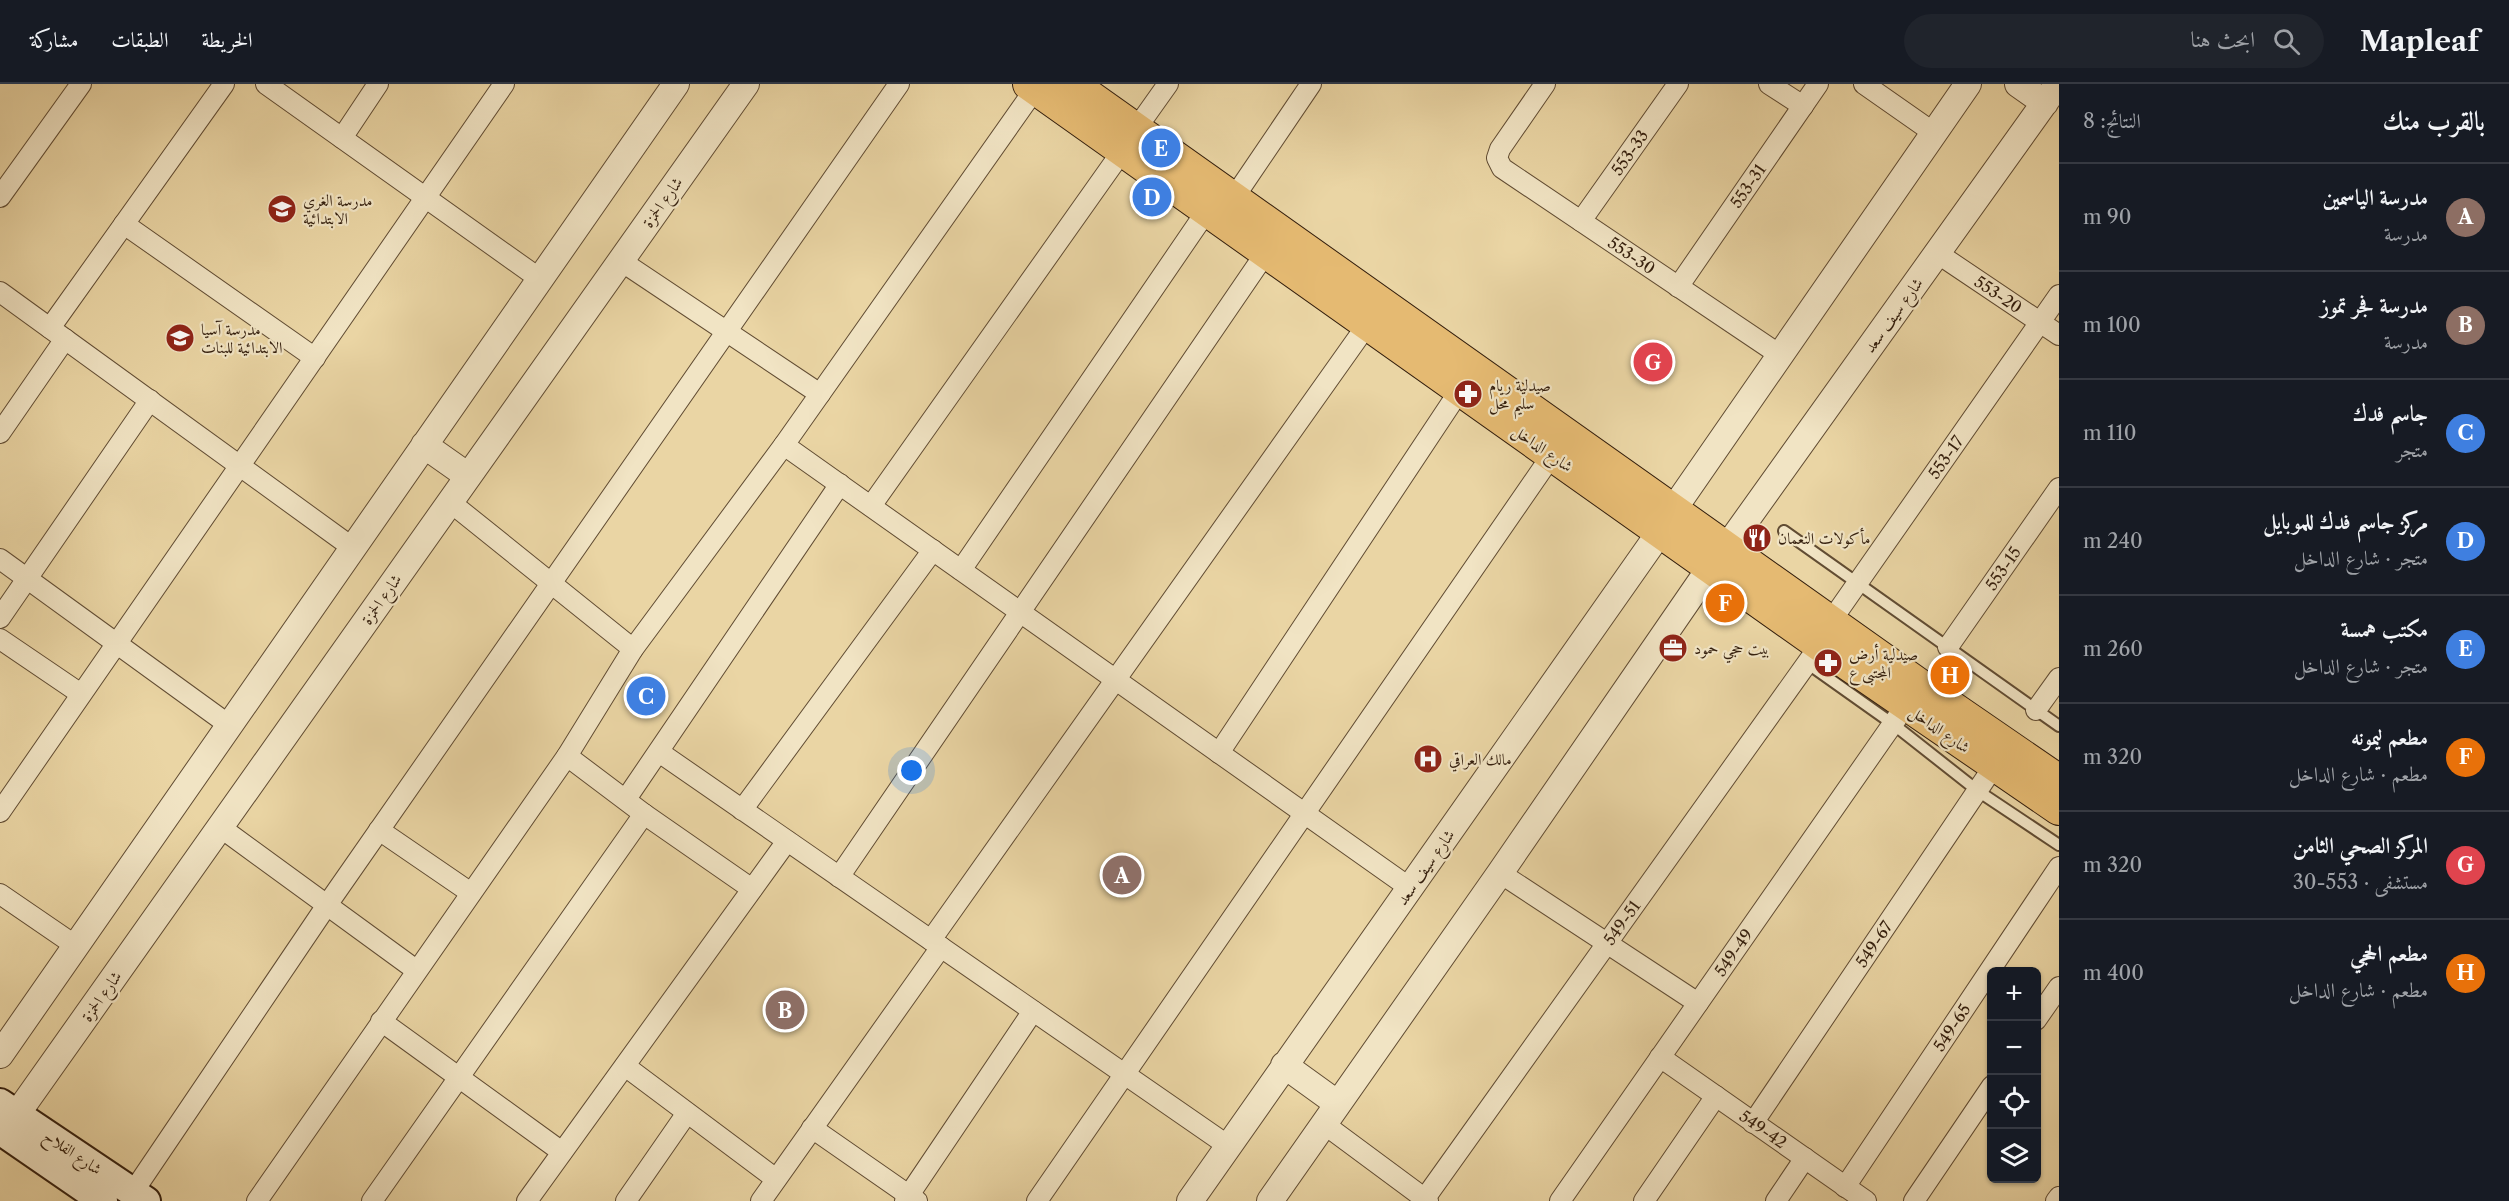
<!DOCTYPE html>
<html lang="ar">
<meta charset="utf-8">
<style>
:root{--surface:#171b24;--page:#20242c;--text:#f1f3f6;--muted:#9ea1a6;--line:#363941;--accent:#c59692}
body{margin:0;font-family:"Libre Caslon Text",Amiri,serif;background:var(--page);color:var(--text);direction:rtl}
.controls{position:absolute;right:18px;bottom:18px;display:grid;overflow:hidden;border-radius:9px;box-shadow:0 2px 4px #0004}
.controls button{width:54px;height:54px;display:grid;place-items:center;padding:0;border:0;border-bottom:2px solid var(--line);background:var(--surface);color:var(--text);font:30px sans-serif}
.you{position:absolute;left:912px;top:687px;width:21px;height:21px;margin:-15px;border:4px solid #fff;border-radius:50%;background:#1a73e8;box-shadow:0 0 0 9px #1a73e833}
.badge{display:grid;place-items:center;width:39px;height:39px;border-radius:50%;background:var(--accent);color:#fff;font-size:20px;font-weight:700}
.pin{position:absolute;translate:-50% -50%;border:3px solid #fff;box-shadow:0 2px 6px #0006}
.list{margin:0;padding:0;list-style:none}
h2{display:flex;justify-content:space-between;align-items:center;height:78px;margin:0;padding:0 24px;font-size:26px}
h2 small{font-size:20px;font-weight:400;color:var(--muted)}
.list li{display:grid;grid-template-columns:39px 1fr auto;gap:18px;align-items:center;box-sizing:border-box;height:108px;padding:0 24px;border-top:2px solid var(--line)}
.list b{display:block;font-size:22px;white-space:nowrap}
.list p{margin:0;font-size:20px;white-space:nowrap;color:var(--muted)}
.list em{font-size:20px;font-style:normal;color:var(--muted)}
.icon{flex:none;width:33px;height:33px;fill:none;stroke:currentColor;stroke-width:2;stroke-linecap:round;stroke-linejoin:round}
.map{position:relative;flex:none;width:2059px;height:1117px;overflow:hidden;direction:ltr}
header{display:flex;align-items:center;gap:36px;box-sizing:border-box;height:84px;padding:0 30px;background:var(--surface);border-bottom:2px solid var(--line)}
header strong{font-size:28px}
nav{display:flex;gap:33px;margin-inline-start:auto;font-size:21px}
.search{width:420px;height:54px;background:var(--page);display:flex;align-items:center;gap:15px;box-sizing:border-box;padding:0 21px;border-radius:33px;color:var(--muted);font-size:22px}
main{display:flex}
aside{flex:1;background:var(--surface)}
.map>svg:first-child{display:block}
</style>
<header>
<strong>Mapleaf</strong>
<div class="search"><svg class="icon" aria-label="search" viewBox="0 0 24 24"><circle cx="10" cy="10" r="6"/><path d="M15 15l6 6"/></svg>ابحث هنا</div>
<nav><a>الخريطة</a><a>الطبقات</a><a>مشاركة</a></nav>
</header>
<main>
<aside>
<h2>بالقرب منك<small>النتائج: 8</small></h2>
<ul class="list">
<li><span class="badge" style="background:#8d6e63">A</span><div><b>مدرسة الياسمين</b><p>مدرسة</p></div><em>90 m</em></li>
<li><span class="badge" style="background:#8d6e63">B</span><div><b>مدرسة فجر تموز</b><p>مدرسة</p></div><em>100 m</em></li>
<li><span class="badge" style="background:#3f7fe0">C</span><div><b>جاسم فدك</b><p>متجر</p></div><em>110 m</em></li>
<li><span class="badge" style="background:#3f7fe0">D</span><div><b>مركز جاسم فدك للموبايل</b><p>متجر · شارع الداخل</p></div><em>240 m</em></li>
<li><span class="badge" style="background:#3f7fe0">E</span><div><b>مكتب همسة</b><p>متجر · شارع الداخل</p></div><em>260 m</em></li>
<li><span class="badge" style="background:#e8710a">F</span><div><b>مطعم ليمونه</b><p>مطعم · شارع الداخل</p></div><em>320 m</em></li>
<li><span class="badge" style="background:#e0444e">G</span><div><b>المركز الصحي الثامن</b><p>مستشفى · 553-30</p></div><em>320 m</em></li>
<li><span class="badge" style="background:#e8710a">H</span><div><b>مطعم الحجي</b><p>مطعم · شارع الداخل</p></div><em>400 m</em></li>
</ul>
</aside>
<div class="map">
<svg width="2059" height="1117" viewBox="0 0 2059 1117">
<rect width="100%" height="100%" fill="#ead5a4"/>
<filter id="stains"><feTurbulence type="fractalNoise" baseFrequency=".00333" numOctaves="4"/><feColorMatrix values="0 0 0 0 .2 0 0 0 0 .09 0 0 0 0 .02 0 0 0 .5 -.17"/></filter>
<radialGradient id="worn" r=".72"><stop offset=".6" stop-color="#630" stop-opacity="0"/><stop offset="1" stop-color="#630" stop-opacity=".3"/></radialGradient>
<g fill="none" stroke-linecap="round" stroke-linejoin="round">
<g stroke="#614c33" stroke-width="14">
<path id="service" d="M1784,447L2059,642
M1807,579L1893,640L1978,707L2059,761"/>
</g>
<g stroke="#614c33" stroke-width="22">
<g id="minor">
<path d="M266,0L540,195"/>
<path id="s1" d="M1545,0L1500,65L1497,74L1502,84L1780,271"/>
<path d="M1769,0L1803,22"/>
<path d="M1864,0L1934,49"/>
<path d="M1136,45L1168,0"/>
<path d="M342,54L378,0"/>
<path d="M0,113L81,0"/>
<path d="M1233,115L1311,0"/>
<path id="s2" d="M1581,137L1678,0"/>
<path d="M124,140L315,274"/>
<path id="s3" d="M1937,169L2059,251"/>
<path d="M621,177L820,310"/>
<path id="s4" d="M1678,203L1818,0"/>
<path d="M0,208L353,464"/>
<path d="M50,244L224,0"/>
<path d="M0,349L65,255"/>
<path d="M784,361L1410,804"/>
<path d="M450,418L633,565"/>
<path d="M871,422L1123,66"/>
<path d="M0,475L229,641"/>
<path d="M961,486L1208,125"/>
<path d="M0,534L150,316"/>
<path id="s5" d="M1831,537L2059,211"/>
<path d="M0,555L81,610"/>
<path id="s6" d="M1948,563L2059,404"/>
<path d="M2036,626L2059,594"/>
<path d="M659,668L1227,1061"/>
<path d="M1219,669L1460,306"/>
<path d="M567,672L644,730L752,805"/>
<path d="M626,715L840,400"/>
<path d="M742,726L933,466"/>
<path d="M0,728L504,0"/>
<path d="M220,743L416,886"/>
<path d="M379,746L471,809"/>
<path d="M1500,789L1698,919"/>
<path d="M839,793L1267,167"/>
<path d="M0,810L76,862"/>
<path d="M931,856L1367,241"/>
<path d="M2036,936L2059,903"/>
<path d="M381,937L562,1068"/>
<path id="s7" d="M1660,973L1866,1117"/>
<path d="M625,982L776,1095"/>
<path id="s8" d="M1753,1039L1994,682"/>
<path d="M1324,1040L1428,1117"/>
<path d="M812,1044L917,1117"/>
<path id="s9" d="M1845,1103L2059,783"/>
<path d="M133,1108L327,821L899,0"/>
<path d="M257,1117L567,672L633,565L784,361L1035,5"/>
<path d="M372,1117L644,730"/>
<path d="M527,1117L787,757"/>
<path d="M626,1117L687,1029"/>
<path d="M761,1117L941,863"/>
<path d="M905,1117L1033,927"/>
<path d="M1037,1117L1552,371"/>
<path id="s10" d="M1423,1117L1820,561"/>
<path id="s11" d="M1560,1117L1906,621"/>
<path d="M1644,1117L1716,1012"/>
<path d="M1776,1117L1805,1074"/>
<path d="M1914,1117L1992,1002"/>
<path d="M2056,1117L2059,1113"/>
</g>
</g>
<g stroke="#614c33" stroke-width="28">
<path id="tertiary" d="M2018,0L2045,19
M424,361L468,392
M1673,426L1968,0
M1727,463L2058,0
M0,971L676,0
M1284,981L1338,1020
M17,1030L746,0
M1190,1117L1660,448
M1270,1117L1500,789L1710,484"/>
</g>
<g stroke="#331e0d" stroke-width="32">
<path id="secondary" d="M0,1019L146,1117
M0,1046L103,1117"/>
</g>
<g stroke="#331e0d" stroke-width="34">
<path id="primary" d="M1029,0L1820,561L2059,725
M1072,0L1921,602L2059,697"/>
</g>
<use href="#service" stroke="#f1e4c4" stroke-width="10"/>
<use href="#minor" stroke="#f1e4c4" stroke-width="20"/>
<use href="#tertiary" stroke="#f1e4c4" stroke-width="26"/>
<use href="#secondary" stroke="#f1e4c4" stroke-width="28"/>
<use href="#primary" stroke="#e5ba72" stroke-width="32"/>
</g>
<defs>
<g id="school-disc" transform="scale(1.5)"><circle r="9.5" fill="#8f2418" stroke="#f1e4c4"/><path d="M0-5L7-2L0 1L-7-2ZM-4 1L0 2.5L4 1V4Q0 6-4 4Z" fill="#fff"/></g>
<g id="pharmacy-disc" transform="scale(1.5)"><circle r="9.5" fill="#8f2418" stroke="#f1e4c4"/><path d="M-2-6h4v4h4v4h-4v4h-4v-4h-4v-4h4Z" fill="#fff"/></g>
<g id="restaurant-disc" transform="scale(1.5)"><circle r="9.5" fill="#8f2418" stroke="#f1e4c4"/><path d="M-5-6h1v4h1v-4h1v4h1v-4h1v5L-1.5 .5V6h-2V.5L-5-1ZM5-6V6H3V1.5H1.5Q1.5-4 5-6Z" fill="#fff"/></g>
<g id="office-disc" transform="scale(1.5)"><circle r="9.5" fill="#8f2418" stroke="#f1e4c4"/><path d="M-6-3h4V-5.5h4V-3h4V5H-6ZM-1-4.5V-3h2v-1.5ZM-6 0V1H6V0Z" fill="#fff"/></g>
<g id="hospital-disc" transform="scale(1.5)"><circle r="9.5" fill="#8f2418" stroke="#f1e4c4"/><path d="M-5-5h3v3.5h4V-5h3V5h-3V1.5h-4V5h-3Z" fill="#fff"/></g>
</defs>
<g fill-rule="evenodd">
<use href="#school-disc" x="282" y="125"/>
<use href="#school-disc" x="180" y="254"/>
<use href="#pharmacy-disc" x="1468" y="310"/>
<use href="#restaurant-disc" x="1757" y="454"/>
<use href="#office-disc" x="1673" y="564"/>
<use href="#pharmacy-disc" x="1828" y="579"/>
<use href="#hospital-disc" x="1428" y="675"/>
</g>
<g text-anchor="middle" stroke-width="4.5" stroke-linejoin="round" paint-order="stroke">
<g font-size="16" fill="#331e0d" stroke="#f1e4c4">
<text dy="6" stroke="none"><textPath href="#s2" startOffset="84">553-33</textPath></text>
<text dy="6" stroke="none"><textPath href="#s4" startOffset="123">553-31</textPath></text>
<text transform="translate(662 118) rotate(-55)" y="6">شارع الحمزة</text>
<text dy="6" stroke="none"><textPath href="#s1" startOffset="256">553-30</textPath></text>
<text dy="6" stroke="none"><textPath href="#s3" startOffset="74">553-20</textPath></text>
<text transform="translate(1893 231) rotate(-54)" y="6">شارع سيف سعد</text>
<text transform="translate(1543 364) rotate(35)" y="6">شارع الداخل</text>
<text dy="6" stroke="none"><textPath href="#s5" startOffset="200">553-17</textPath></text>
<text dy="6" stroke="none"><textPath href="#s6" startOffset="96">553-15</textPath></text>
<text transform="translate(381 515) rotate(-55)" y="6">شارع الحمزة</text>
<text transform="translate(1940 645) rotate(35)" y="6">شارع الداخل</text>
<text transform="translate(1425 783) rotate(-55)" y="6">شارع سيف سعد</text>
<text dy="6" stroke="none"><textPath href="#s10" startOffset="342">549-51</textPath></text>
<text dy="6" stroke="none"><textPath href="#s8" startOffset="216">549-67</textPath></text>
<text dy="6" stroke="none"><textPath href="#s11" startOffset="303">549-49</textPath></text>
<text transform="translate(101 912) rotate(-55)" y="6">شارع الحمزة</text>
<text dy="6" stroke="none"><textPath href="#s9" startOffset="192">549-65</textPath></text>
<text dy="6" stroke="none"><textPath href="#s7" startOffset="126">549-42</textPath></text>
<text transform="translate(73 1068) rotate(34)" y="6">شارع الفلاح</text>
</g>
<g font-size="16" fill="#331e0d" stroke="#f1e4c4" text-anchor="start">
<text x="303" y="122">مدرسة الغري<tspan x="303" dy="18">الابتدائية</tspan></text>
<text x="201" y="251">مدرسة آسيا<tspan x="201" dy="18">الابتدائية للبنات</tspan></text>
<text x="1489" y="307">صيدلية ريام<tspan x="1489" dy="18">سليم محل</tspan></text>
<text x="1778" y="460">مأكولات النعمان</text>
<text x="1694" y="570">بيت حجي حمود</text>
<text x="1849" y="576">صيدلية أرض<tspan x="1849" dy="18">المجتبى ع</tspan></text>
<text x="1449" y="681">مالك العراقي</text>
</g>
</g>
<rect width="100%" height="100%" filter="url(#stains)"/>
<rect width="100%" height="100%" fill="url(#worn)"/>
</svg>
<div class="controls">
<button>+</button>
<button>−</button>
<button><svg class="icon" aria-label="locate" viewBox="0 0 24 24"><circle cx="12" cy="12" r="6"/><path d="M12 2v4M12 18v4M2 12h4M18 12h4"/></svg></button>
<button><svg class="icon" aria-label="layers" viewBox="0 0 24 24"><path d="M12 4l9 5-9 5-9-5zM3 14l9 5 9-5"/></svg></button>
</div>
<div class="you"></div>
<div class="pin badge" style="left:1122px;top:791px;background:#8d6e63">A</div>
<div class="pin badge" style="left:785px;top:926px;background:#8d6e63">B</div>
<div class="pin badge" style="left:646px;top:612px;background:#3f7fe0">C</div>
<div class="pin badge" style="left:1152px;top:113px;background:#3f7fe0">D</div>
<div class="pin badge" style="left:1161px;top:64px;background:#3f7fe0">E</div>
<div class="pin badge" style="left:1725px;top:519px;background:#e8710a">F</div>
<div class="pin badge" style="left:1653px;top:278px;background:#e0444e">G</div>
<div class="pin badge" style="left:1950px;top:591px;background:#e8710a">H</div>
</div>
</main>
